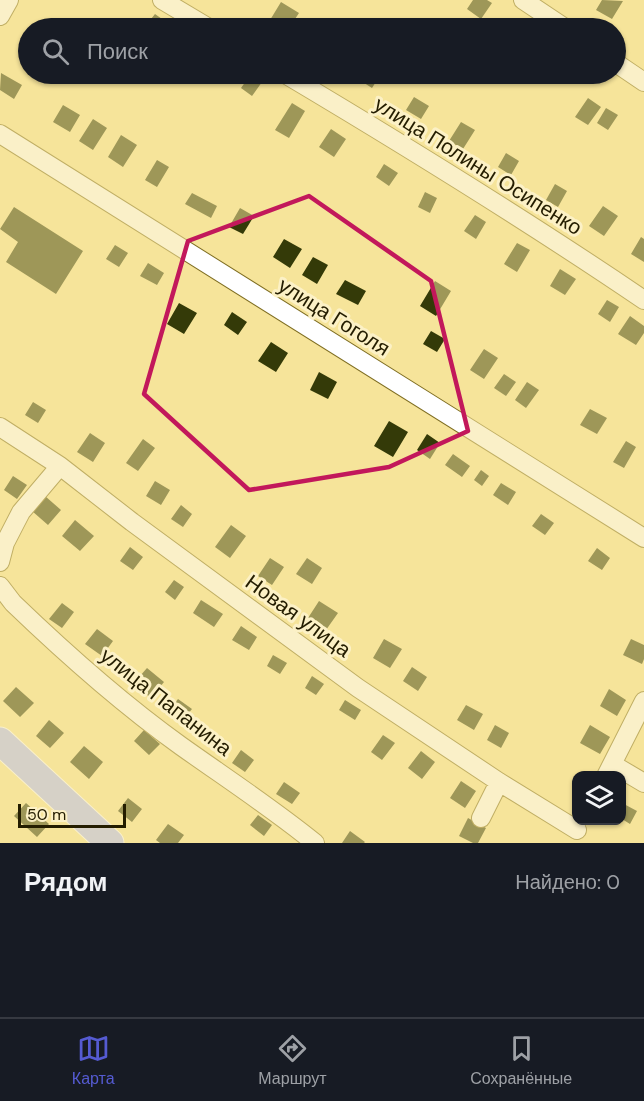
<!DOCTYPE html>
<html lang="ru">
<meta charset="utf-8">
<style>
:root{--surface:#171b24;--page:#242831;--text:#f1f3f6;--muted:#9ea1a6;--line:#363941;--accent:#555bd2}
body{margin:0;font-family:"DM Sans",sans-serif;background:var(--page);color:var(--text)}
.controls{position:absolute;right:18px;bottom:18px;display:grid;overflow:hidden;border-radius:12px;box-shadow:0 2px 4px #0004}
.controls button{width:54px;height:54px;display:grid;place-items:center;padding:0;border:0;border-bottom:2px solid var(--line);background:var(--surface);color:var(--text);font:30px sans-serif}
.scale{position:absolute;left:18px;bottom:15px;width:108px;box-sizing:border-box;padding-left:6px;border:3px solid #241d00;border-top:0;font-size:16px;line-height:21px;white-space:nowrap;color:#241d00;-webkit-text-stroke:4px #fcf1c6;paint-order:stroke}
.list{margin:0;padding:0;list-style:none}
h2{display:flex;justify-content:space-between;align-items:center;height:78px;margin:0;padding:0 24px;font-size:26px}
h2 small{font-size:20px;font-weight:400;color:var(--muted)}
.icon{flex:none;width:33px;height:33px;fill:none;stroke:currentColor;stroke-width:2;stroke-linecap:round;stroke-linejoin:round}
.map{position:relative;flex:none;width:644px;height:843px;overflow:hidden}
.search{position:absolute;background:var(--surface);box-shadow:0 2px 4px #0004;left:18px;right:18px;top:18px;height:66px;display:flex;align-items:center;gap:15px;box-sizing:border-box;padding:0 21px;border-radius:33px;color:var(--muted);font-size:22px}
.sheet{height:174px;background:var(--surface)}
nav{display:flex;justify-content:space-around;align-items:center;box-sizing:border-box;height:84px;border-top:2px solid var(--line);background:var(--surface);font-size:16px;color:var(--muted)}
nav a{display:grid;justify-items:center;gap:3px}
nav .on{color:var(--accent)}
.map>svg:first-child{display:block}
</style>
<div class="map">
<svg width="644" height="843" viewBox="0 0 644 843">
<rect width="100%" height="100%" fill="#f6e49a"/>
<path fill="#343a08" d="M473,0H487L492,3L481,19L467,9Z
M602,0L623,1L612,19L596,10Z
M281,2L299,13L289,28H273L267,25Z
M155,14L169,24L165,28H144Z
M516,19L531,28H511Z
M1,73L22,85L14,99L0,90Z
M251,74L262,82L252,96L241,88Z
M362,74H381L372,88L358,79Z
M414,97L429,106L421,119L406,110Z
M588,98L601,107L588,125L575,117Z
M292,103L305,111L289,138L275,130Z
M63,105L80,115L70,132L53,122Z
M606,108L618,115L608,130L597,123Z
M93,119L107,128L93,150L79,141Z
M461,122L475,130L463,149L449,141Z
M331,129L346,139L334,157L319,147Z
M121,135L137,145L123,167L108,157Z
M506,153L519,161L511,175L498,167Z
M157,160L169,167L157,187L145,180Z
M384,164L398,173L389,186L376,177Z
M555,184L567,191L558,207L546,200Z
M425,192L437,198L430,213L418,207Z
M192,193L217,206L211,218L185,204Z
M603,206L618,216L604,236L589,226Z
M14,207L83,251L56,294L6,262L18,242L0,229Z
M240,208L254,216L243,234L229,227Z
M475,215L486,222L476,239L464,231Z
M641,237L644,239V262L631,254Z
M284,239L302,249L290,268L273,257Z
M517,243L530,250L517,272L504,264Z
M115,245L128,253L119,267L106,259Z
M313,257L328,265L317,284L302,275Z
M148,263L164,273L157,285L140,276Z
M560,269L576,279L565,295L550,286Z
M345,280L366,291L358,305L336,294Z
M435,281L451,291L436,316L420,306Z
M607,300L619,307L610,322L598,314Z
M179,303L197,313L184,334L167,324Z
M232,312L247,322L238,335L224,325Z
M630,316L644,326V333L636,345L618,334Z
M431,331L445,339L437,352L423,344Z
M271,342L288,353L276,372L258,361Z
M484,349L498,358L484,379L470,370Z
M319,372L337,382L328,399L310,390Z
M504,374L516,382L506,396L494,388Z
M527,382L539,390L526,408L515,400Z
M33,402L46,410L38,423L25,415Z
M590,409L607,418L597,434L580,425Z
M389,421L408,432L393,457L374,446Z
M90,433L105,443L93,462L77,452Z
M427,434L440,443L430,459L417,450Z
M143,439L155,448L138,471L126,463Z
M626,441L636,447L624,468L613,462Z
M453,454L470,466L462,477L445,465Z
M481,470L489,476L482,486L474,480Z
M13,476L27,485L17,499L4,490Z
M155,481L170,490L161,505L146,496Z
M501,483L516,492L508,505L493,495Z
M45,496L61,510L48,525L32,511Z
M181,505L192,514L183,527L171,519Z
M541,514L554,523L545,535L532,526Z
M75,520L94,536L80,551L62,536Z
M231,525L246,536L230,558L215,547Z
M130,547L143,557L133,570L120,561Z
M597,548L610,558L602,570L588,561Z
M270,558L284,567L272,585L258,576Z
M307,558L322,568L312,584L296,574Z
M174,580L184,587L175,600L165,592Z
M201,600L223,614L214,627L193,613Z
M319,601L338,613L326,630L308,618Z
M62,603L74,612L62,628L49,619Z
M241,626L257,637L249,650L232,640Z
M97,629L113,641L102,656L85,644Z
M384,639L402,649L390,668L373,658Z
M631,639L644,645V659L642,664L623,655Z
M273,655L287,663L280,674L267,666Z
M412,667L427,677L418,691L403,681Z
M147,668L164,682L151,698L133,684Z
M312,676L324,684L316,695L305,688Z
M16,687L34,703L20,717L3,701Z
M609,689L626,700L617,716L600,706Z
M178,699L192,709L182,721L169,711Z
M345,700L361,710L355,720L339,710Z
M466,705L483,714L474,730L457,720Z
M49,720L64,733L50,748L36,736Z
M495,725L509,733L501,748L487,740Z
M590,725L610,737L600,754L580,743Z
M144,730L160,744L149,755L134,741Z
M383,735L395,743L382,760L371,752Z
M84,746L103,762L89,779L70,762Z
M241,750L254,760L245,772L232,763Z
M421,751L435,762L422,779L408,768Z
M461,781L476,791L465,808L450,798Z
M284,782L300,793L292,804L276,794Z
M128,798L142,809L132,822L118,811Z
M26,803L49,824L37,837L14,816Z
M622,803L637,811L630,824L622,819Z
M258,815L272,825L264,836L250,825Z
M468,818L486,828L478,843H473L459,836Z
M168,824L184,835L178,843H160L156,840Z
M350,831L365,842L364,843H342Z"/>
<g fill="none" stroke-linecap="round" stroke-linejoin="round">
<g stroke="#7f6e22" stroke-width="20">
<path id="minor" d="M162,0L209,28
M523,0L565,28
M0,16L9,0
M616,63L644,82
M285,74C406,146 526,220 644,300
M0,134L644,538
M0,427L60,466L132,522L358,688L499,782L577,830
M0,562L5,543L21,512L60,466
M0,586L13,603C66,654 121,703 181,746C226,778 272,808 315,843
M612,764L644,783
M606,776L644,701
M481,818L499,782"/>
</g>
<g stroke="#fff" stroke-width="29">
<path id="highway" d="M0,741L110,843"/>
</g>
<use href="#minor" stroke="#fff" stroke-width="18"/>
<use href="#highway" stroke="#b0bbfd" stroke-width="27"/>
</g>
<path d="M0 0H644V843H0ZM309,196L431,281L468,431L389,467L249,490L144,394L188,241Z" fill="#f6e49a" fill-opacity=".55" fill-rule="evenodd"/>
<path fill="none" stroke="#c2185b" stroke-width="4.5" stroke-linejoin="round" d="M309,196L431,281L468,431L389,467L249,490L144,394L188,241Z"/>
<g text-anchor="middle" stroke-width="6" stroke-linejoin="round" paint-order="stroke">
<g font-size="21" fill="#241d00" stroke="#fcf1c6">
<text transform="translate(478 166) rotate(32)" y="7">улица Полины Осипенко</text>
<text transform="translate(334 317) rotate(32)" y="7">улица Гоголя</text>
<text transform="translate(298 616) rotate(36)" y="7">Новая улица</text>
<text transform="translate(166 702) rotate(38)" y="7">улица Папанина</text>
</g>
</g>
</svg>
<div class="controls">
<button><svg class="icon" aria-label="layers" viewBox="0 0 24 24"><path d="M12 4l9 5-9 5-9-5zM3 14l9 5 9-5"/></svg></button>
</div>
<div class="scale">50 m</div>
<div class="search"><svg class="icon" aria-label="search" viewBox="0 0 24 24"><circle cx="10" cy="10" r="6"/><path d="M15 15l6 6"/></svg>Поиск</div>
</div>
<section class="sheet">
<h2>Рядом<small>Найдено: 0</small></h2>
<ul class="list">
</ul>
</section>
<nav>
<a class="on"><svg class="icon" aria-label="map" viewBox="0 0 24 24"><path d="M3 6l6-2 6 2 6-2v14l-6 2-6-2-6 2zM9 4v14M15 6v14"/></svg>Карта</a>
<a><svg class="icon" aria-label="directions" viewBox="0 0 24 24"><path d="M12 3l9 9-9 9-9-9zM9 14v-3h6M13 9l2 2-2 2"/></svg>Маршрут</a>
<a><svg class="icon" aria-label="saved" viewBox="0 0 24 24"><path d="M7 4h10v16l-5-4-5 4z"/></svg>Сохранённые</a>
</nav>
